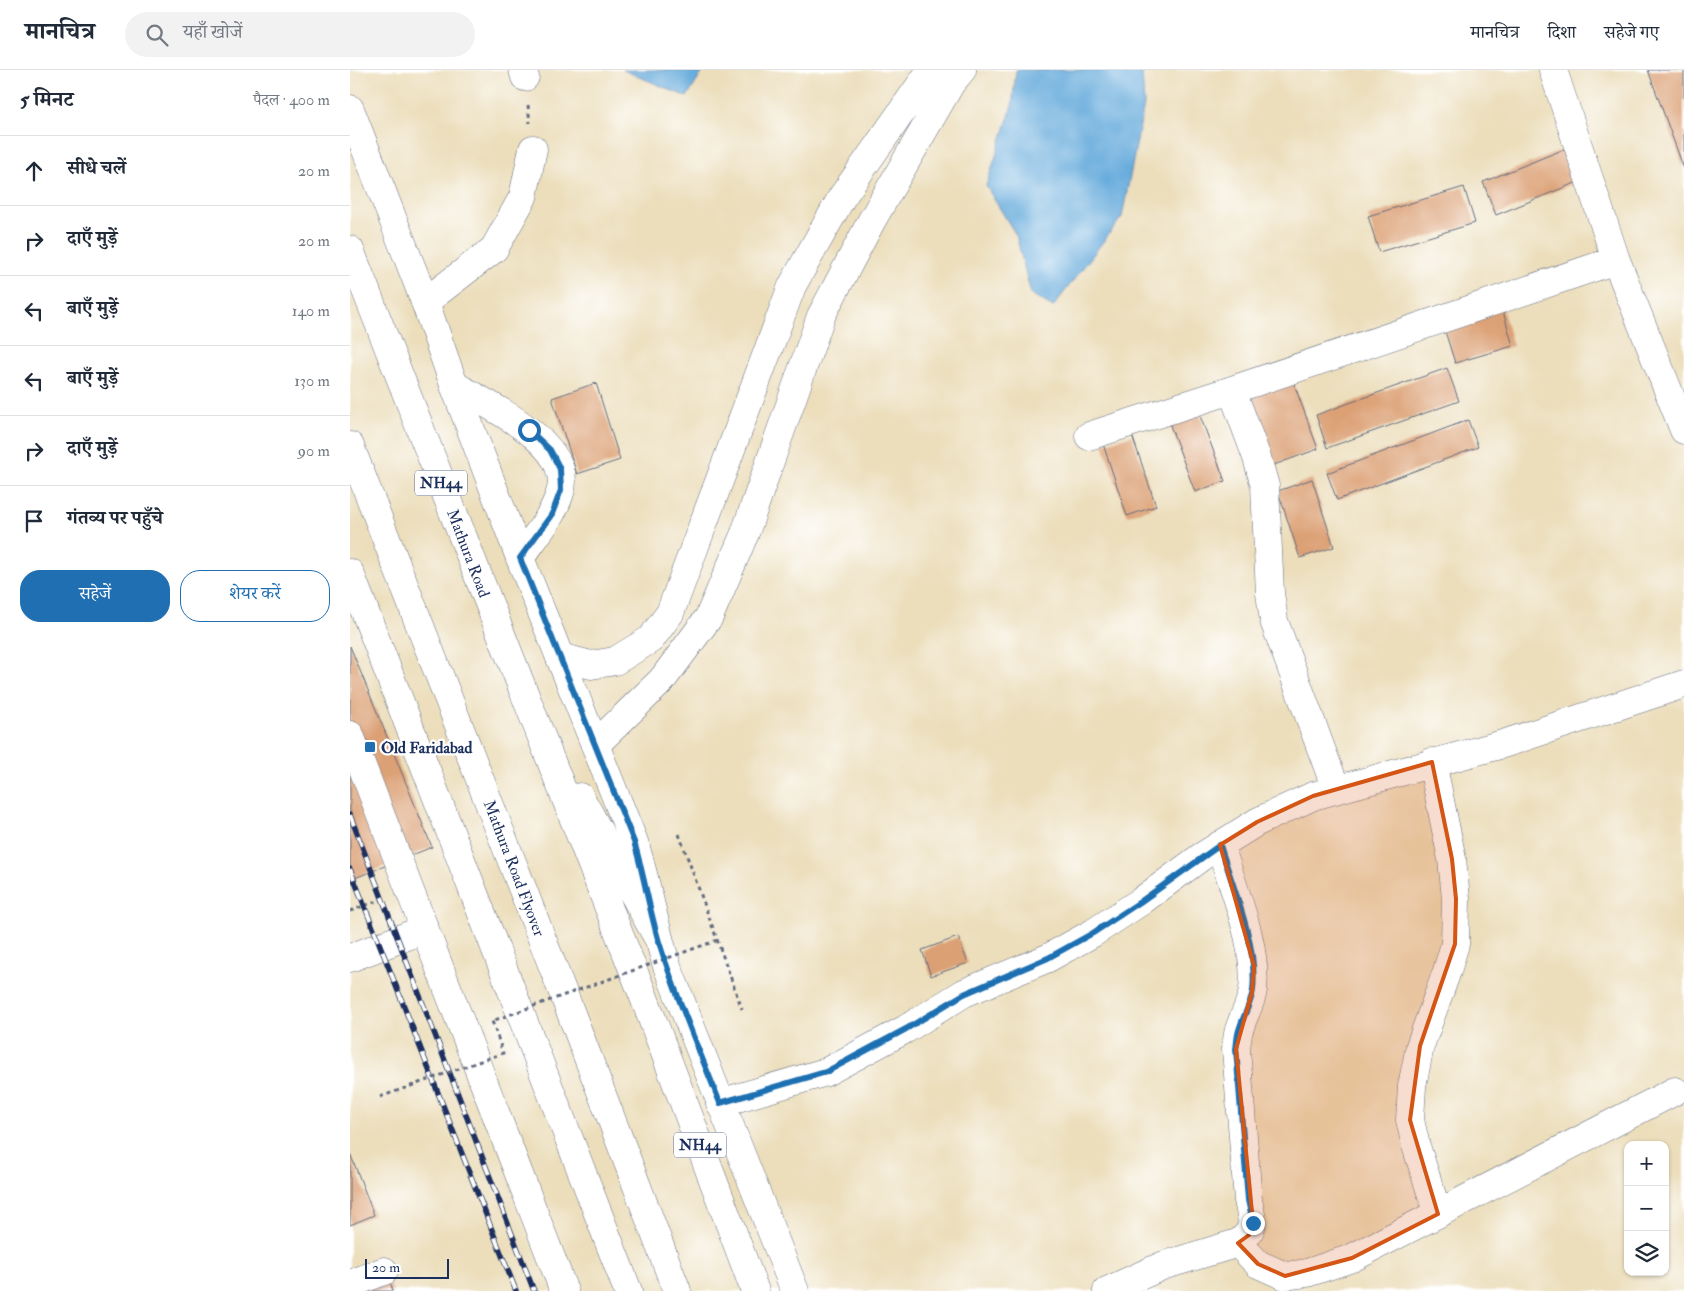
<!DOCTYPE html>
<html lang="hi">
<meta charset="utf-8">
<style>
:root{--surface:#fff;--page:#f2f2f3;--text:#1f2937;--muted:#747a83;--line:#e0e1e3;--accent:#1f6fb2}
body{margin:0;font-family:"IM FELL Double Pica","Noto Serif Devanagari",serif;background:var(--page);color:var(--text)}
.controls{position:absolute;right:15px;bottom:15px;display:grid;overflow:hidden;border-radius:10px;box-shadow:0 1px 4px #0004}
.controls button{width:45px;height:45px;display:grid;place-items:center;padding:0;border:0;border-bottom:1px solid var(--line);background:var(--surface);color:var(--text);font:25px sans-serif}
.scale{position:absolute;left:15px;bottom:12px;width:84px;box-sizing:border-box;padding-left:5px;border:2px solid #1b2f5e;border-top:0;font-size:14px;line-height:18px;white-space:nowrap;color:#1b2f5e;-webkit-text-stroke:4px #fff;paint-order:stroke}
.stop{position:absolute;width:15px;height:15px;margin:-11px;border:4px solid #1f6fb2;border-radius:50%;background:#fff}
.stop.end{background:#1f6fb2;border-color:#fff;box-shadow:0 1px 5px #0008}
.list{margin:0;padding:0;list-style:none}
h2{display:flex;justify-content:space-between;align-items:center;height:65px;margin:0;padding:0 20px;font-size:21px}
h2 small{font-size:16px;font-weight:400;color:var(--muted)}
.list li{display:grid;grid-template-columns:32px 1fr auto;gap:15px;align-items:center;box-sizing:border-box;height:70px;padding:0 20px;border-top:1px solid var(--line)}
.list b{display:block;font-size:19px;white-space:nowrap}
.list em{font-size:16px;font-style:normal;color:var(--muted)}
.actions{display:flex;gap:10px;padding:15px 20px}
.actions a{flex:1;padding:11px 0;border:1px solid var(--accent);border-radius:20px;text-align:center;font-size:18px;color:var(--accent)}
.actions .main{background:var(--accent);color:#fff}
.icon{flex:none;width:28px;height:28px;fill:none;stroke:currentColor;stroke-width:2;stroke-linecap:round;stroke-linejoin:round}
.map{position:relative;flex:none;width:1334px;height:1221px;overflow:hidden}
header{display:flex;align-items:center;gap:30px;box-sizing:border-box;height:70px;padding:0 25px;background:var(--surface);border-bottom:1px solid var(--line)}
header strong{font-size:24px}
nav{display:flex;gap:28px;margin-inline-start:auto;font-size:18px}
.search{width:350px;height:45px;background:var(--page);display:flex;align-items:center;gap:12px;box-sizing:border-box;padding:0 18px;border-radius:28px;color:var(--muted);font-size:19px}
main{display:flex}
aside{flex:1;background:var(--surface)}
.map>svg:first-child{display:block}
</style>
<header>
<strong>मानचित्र</strong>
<div class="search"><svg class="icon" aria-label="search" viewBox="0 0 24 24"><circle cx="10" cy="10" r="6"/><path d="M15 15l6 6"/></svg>यहाँ खोजें</div>
<nav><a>मानचित्र</a><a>दिशा</a><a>सहेजे गए</a></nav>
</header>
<main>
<aside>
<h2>5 मिनट<small>पैदल · 400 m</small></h2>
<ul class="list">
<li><svg class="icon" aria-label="ahead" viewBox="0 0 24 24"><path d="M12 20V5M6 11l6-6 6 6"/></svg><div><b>सीधे चलें</b></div><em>20 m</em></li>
<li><svg class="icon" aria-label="right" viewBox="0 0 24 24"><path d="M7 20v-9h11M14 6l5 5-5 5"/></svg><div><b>दाएँ मुड़ें</b></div><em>20 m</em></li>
<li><svg class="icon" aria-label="left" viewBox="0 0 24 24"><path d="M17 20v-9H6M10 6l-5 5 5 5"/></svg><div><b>बाएँ मुड़ें</b></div><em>140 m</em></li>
<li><svg class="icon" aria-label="left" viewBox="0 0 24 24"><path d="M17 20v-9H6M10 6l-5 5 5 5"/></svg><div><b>बाएँ मुड़ें</b></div><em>130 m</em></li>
<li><svg class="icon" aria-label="right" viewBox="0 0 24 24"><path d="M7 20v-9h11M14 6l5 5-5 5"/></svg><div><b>दाएँ मुड़ें</b></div><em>90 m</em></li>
<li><svg class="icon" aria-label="arrive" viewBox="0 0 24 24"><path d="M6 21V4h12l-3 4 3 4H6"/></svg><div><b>गंतव्य पर पहुँचे</b></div></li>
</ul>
<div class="actions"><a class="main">सहेजें</a><a>शेयर करें</a></div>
</aside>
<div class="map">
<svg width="1334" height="1221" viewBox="0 0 1334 1221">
<rect width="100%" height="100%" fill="#fff"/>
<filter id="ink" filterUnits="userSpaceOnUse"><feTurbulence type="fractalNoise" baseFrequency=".02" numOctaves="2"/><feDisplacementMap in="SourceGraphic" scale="10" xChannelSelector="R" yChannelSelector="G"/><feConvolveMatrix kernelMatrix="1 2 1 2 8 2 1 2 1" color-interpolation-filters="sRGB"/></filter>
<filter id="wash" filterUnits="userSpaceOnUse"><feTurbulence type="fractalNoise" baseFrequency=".0096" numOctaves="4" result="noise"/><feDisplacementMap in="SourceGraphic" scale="20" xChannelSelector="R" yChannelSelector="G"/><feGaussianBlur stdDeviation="1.12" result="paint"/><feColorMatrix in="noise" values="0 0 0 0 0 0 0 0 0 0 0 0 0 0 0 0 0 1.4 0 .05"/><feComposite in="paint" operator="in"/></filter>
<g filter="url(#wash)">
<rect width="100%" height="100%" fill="#ecdebb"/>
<path fill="#67acdc" stroke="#416e9d" d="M273,0H354L337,27Z
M666,0H792L794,35L772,147L703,237L681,224L666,165L636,116L662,37Z"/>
<g id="blocks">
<path fill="#dca075" d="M1298,0H1334V99Z
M1217,78L1230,111L1146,145L1133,112Z
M1114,117L1125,153L1029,182L1018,146Z
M1152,238L1163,276L1105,293L1093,255Z
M1097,298L1109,331L977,378L966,345Z
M943,311L968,379L921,396L896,327Z
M246,313L270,390L227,404L202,328Z
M847,338L875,411L845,422L818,350Z
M1118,350L1128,377L987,430L977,403Z
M782,365L806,436L777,446L753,374Z
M962,409L984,477L950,488L928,421Z
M0,576L82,777L0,810Z
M608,867L618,893L581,906L572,880Z
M0,1083L24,1145L0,1155Z
M40,1212L43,1221H14Z"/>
</g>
</g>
<g filter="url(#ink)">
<use href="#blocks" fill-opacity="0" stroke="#646c7f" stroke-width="1"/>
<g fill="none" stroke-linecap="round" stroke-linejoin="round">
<g stroke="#646c7f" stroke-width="29">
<path id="minor" d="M173,0L175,7
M1203,0L1266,190L1334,360
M75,232L144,179L173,127L183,79
M104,315C137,335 226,374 210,423C202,448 185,467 170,488
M882,320L907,388L915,416L920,523L924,551L986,719
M739,366L882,320L1266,190
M210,587L241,595L265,591L301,569L320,543L442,216L492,127L581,0
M0,665L214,1221
M245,675L312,610L359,547L395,463L471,246L522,150L601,13L612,0
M1082,692L1102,789L1106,829L1105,874L1097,901L1070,976L1062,1016L1060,1050L1066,1076L1088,1144
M0,888L75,859
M370,1033L476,1002L556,959L614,923L698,888L743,863L790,832L851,787L907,752L963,726L1153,674L1334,614
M888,1173L908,1194L935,1206L957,1203L1002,1188L1325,1021
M0,1214L34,1201
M757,1221L812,1196L888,1173C907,1159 902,1151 898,1130L886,979C887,973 887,966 889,960C893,946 901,934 903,920C908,875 883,819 870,775"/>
</g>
<g stroke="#646c7f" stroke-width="29">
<path id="major" d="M0,39L75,232L104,315L170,488L284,772C297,813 304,855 317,896L445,1221
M0,503L278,1221"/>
</g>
<g stroke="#646c7f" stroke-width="29">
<path id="highway" d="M0,180L295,930L405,1221
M0,376L224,951L327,1221
M230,727L309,870"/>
</g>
<path stroke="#646c7f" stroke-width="3" stroke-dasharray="4 4" stroke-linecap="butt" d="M178,35L180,53
M329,764L392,939
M0,841L33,829"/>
<use href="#minor" stroke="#fff" stroke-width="28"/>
<use href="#major" stroke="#fff" stroke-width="28"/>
<use href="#highway" stroke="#fff" stroke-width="28"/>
<g stroke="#1b2f5e" stroke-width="5.5">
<path id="rail" d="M0,745L184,1221
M0,799L166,1221"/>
</g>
<use href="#rail" stroke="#fff" stroke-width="4" stroke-dasharray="11" stroke-linecap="butt"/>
<path stroke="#646c7f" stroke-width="3" stroke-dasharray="4 4" stroke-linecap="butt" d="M30,1027L153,983L142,951L368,870"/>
</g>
</g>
<g fill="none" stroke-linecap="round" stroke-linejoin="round" filter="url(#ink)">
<path stroke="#1f6fb2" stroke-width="6" d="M179,360L200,380L210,399L211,420L202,444L170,488L284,772C294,805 299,839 309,872C326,927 349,980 370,1033L476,1002L556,959L614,924L698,888L743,863L790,832L870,775C883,818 908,875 903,920C901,934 893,946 889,960C887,966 887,973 886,979L898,1130L903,1153"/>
</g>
<path fill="#d45514" fill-opacity="0.2" stroke="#d45514" stroke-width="4" stroke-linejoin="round" d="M1082,692L1102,789L1106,829L1105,874L1070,976L1060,1050L1088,1144L1002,1188L935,1206L908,1194L888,1173L899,1165L903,1153L886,979L902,922L904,896L870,775L907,752L963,726Z"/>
<rect fill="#1f6fb2" stroke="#fff" stroke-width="2" x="14" y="671" width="12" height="12" rx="2.5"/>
<g text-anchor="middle" stroke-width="4.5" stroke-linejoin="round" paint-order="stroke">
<g fill="#fff" stroke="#5f6d8e" stroke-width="1">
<rect x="65" y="400.5" width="52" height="25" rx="4"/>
<rect x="324" y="1062.5" width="52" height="25" rx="4"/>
</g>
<g font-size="15" font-weight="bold" fill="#1b2f5e">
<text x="91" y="418">NH44</text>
<text x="350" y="1080">NH44</text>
</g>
<g font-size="16" fill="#1b2f5e" stroke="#fff">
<text transform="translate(119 483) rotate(69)" y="6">Mathura Road</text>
<text transform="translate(165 798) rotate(69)" y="6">Mathura Road Flyover</text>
</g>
<g font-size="16" font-weight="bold" fill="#1b2f5e" stroke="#fff" text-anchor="start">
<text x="31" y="683">Old Faridabad</text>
</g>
</g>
</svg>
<div class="controls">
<button>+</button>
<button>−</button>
<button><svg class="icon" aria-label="layers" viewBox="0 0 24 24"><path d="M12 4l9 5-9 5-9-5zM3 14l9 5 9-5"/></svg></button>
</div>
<div class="scale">20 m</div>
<div class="stop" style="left:179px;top:360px"></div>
<div class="stop end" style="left:903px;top:1153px"></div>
</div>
</main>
